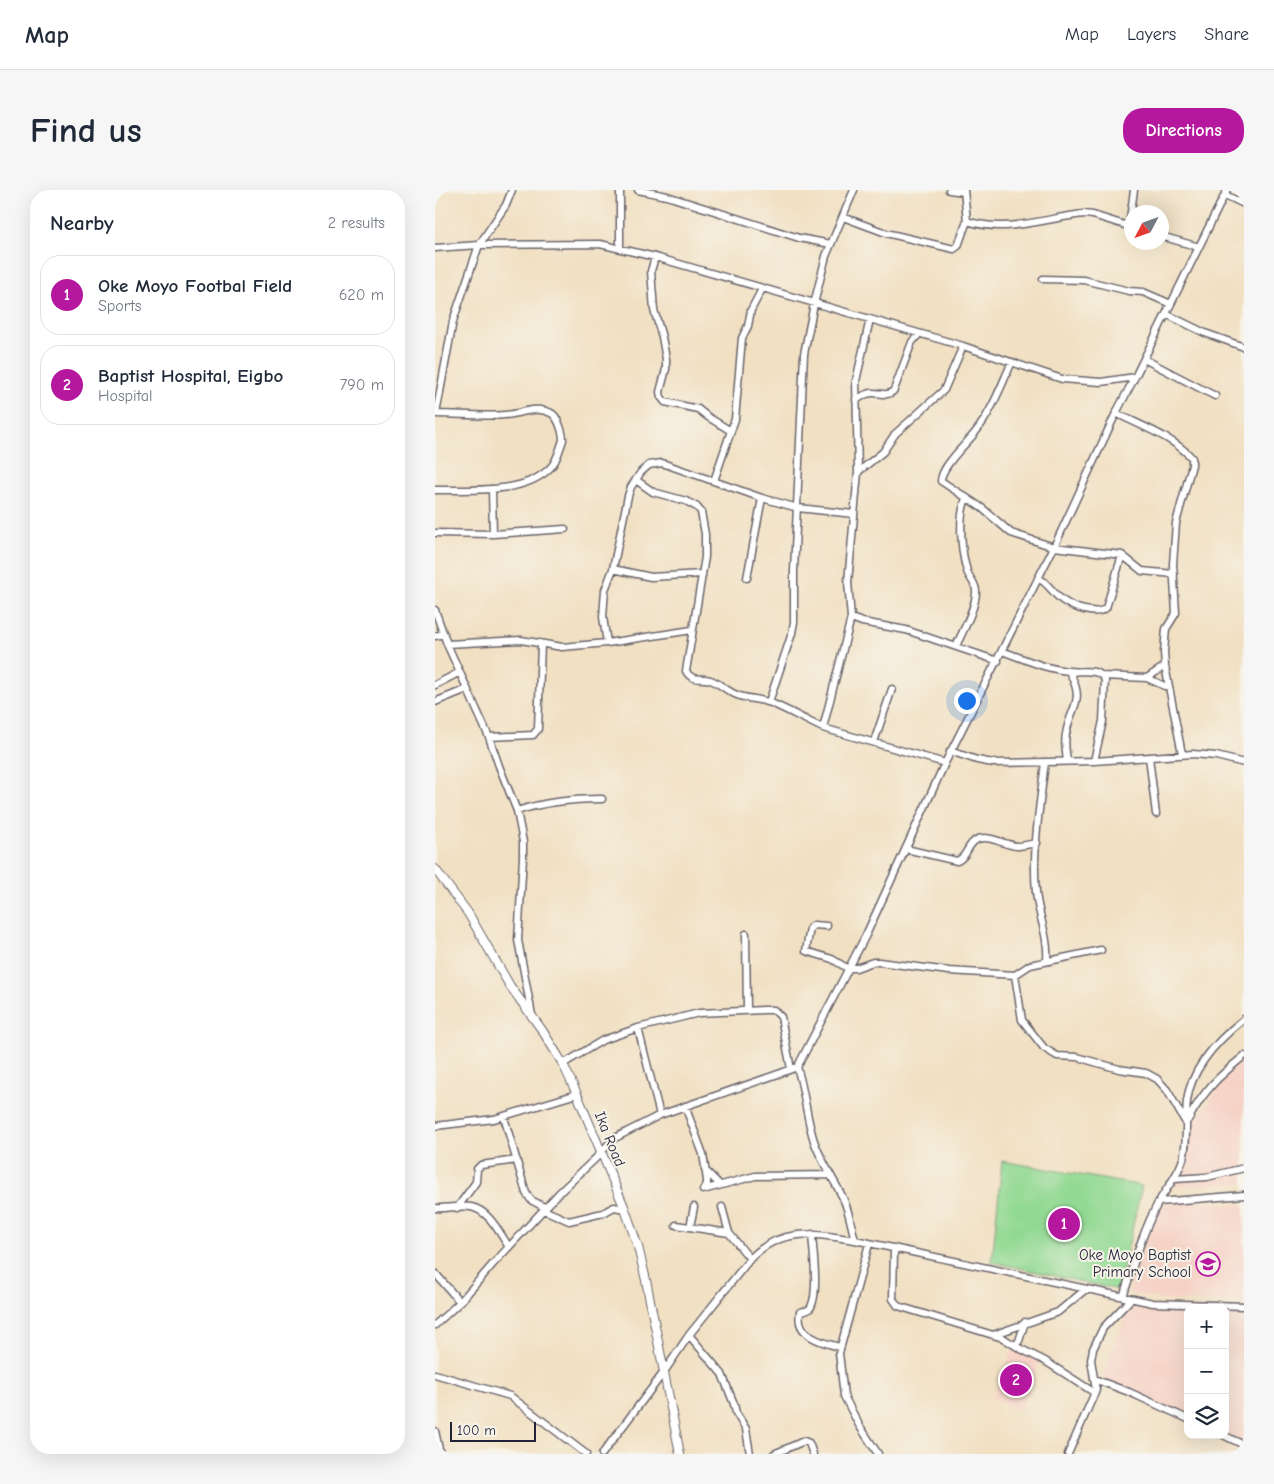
<!DOCTYPE html>
<meta charset="utf-8">
<style>
:root{--surface:#fff;--page:#f6f6f7;--text:#1f2937;--muted:#747a83;--line:#e0e1e3;--accent:#b5179e}
body{margin:0;font-family:"Comic Neue",sans-serif;background:var(--page);color:var(--text)}
.controls{position:absolute;right:15px;bottom:15px;display:grid;overflow:hidden;border-radius:10px;box-shadow:0 5px 20px #0002}
.controls button{width:45px;height:45px;display:grid;place-items:center;padding:0;border:0;border-bottom:1px solid var(--line);background:var(--surface);color:var(--text);font:25px sans-serif}
.compass{position:absolute;left:689px;top:15px;width:45px;height:45px;border-radius:50%;background:var(--surface);box-shadow:0 5px 20px #0002;rotate:229deg}
.scale{position:absolute;left:15px;bottom:12px;width:86px;box-sizing:border-box;padding-left:5px;border:2px solid #22223b;border-top:0;font-size:14px;line-height:18px;white-space:nowrap;color:#22223b;-webkit-text-stroke:4px #f7f3e8;paint-order:stroke}
.you{position:absolute;left:531px;top:510px;width:18px;height:18px;margin:-12px;border:4px solid #fff;border-radius:50%;background:#1a73e8;box-shadow:0 0 0 8px #1a73e833}
.badge{display:grid;place-items:center;width:32px;height:32px;border-radius:50%;background:var(--accent);color:#fff;font-size:16px;font-weight:700}
.pin{position:absolute;translate:-50% -50%;border:2px solid #fff;box-shadow:0 1px 5px #0006}
.list{margin:0;padding:0;list-style:none}
h2{display:flex;justify-content:space-between;align-items:center;height:65px;margin:0;padding:0 20px;font-size:21px}
h2 small{font-size:16px;font-weight:400;color:var(--muted)}
.list li{display:grid;grid-template-columns:32px 1fr auto;gap:15px;align-items:center;box-sizing:border-box;height:80px;margin:0 10px 10px;padding:0 10px;border:1px solid var(--line);border-radius:20px}
.list b{display:block;font-size:19px;white-space:nowrap}
.list p{margin:0;font-size:16px;white-space:nowrap;color:var(--muted)}
.list em{font-size:16px;font-style:normal;color:var(--muted)}
.icon{flex:none;width:28px;height:28px;fill:none;stroke:currentColor;stroke-width:2;stroke-linecap:round;stroke-linejoin:round}
.map{position:relative;flex:none;width:809px;height:1264px;overflow:hidden;border-radius:20px}
header{display:flex;align-items:center;gap:30px;box-sizing:border-box;height:70px;padding:0 25px;background:var(--surface);border-bottom:1px solid var(--line)}
header strong{font-size:24px}
nav{display:flex;gap:28px;margin-inline-start:auto;font-size:18px}
.intro{display:flex;align-items:center;justify-content:space-between;box-sizing:border-box;height:120px;padding:0 30px}
h1{margin:0;font-size:35px}
.button{padding:12px 22px;border-radius:20px;background:var(--accent);color:#fff;font-size:18px;font-weight:700}
main{display:flex;gap:30px;padding:0 30px}
aside{flex:1;background:var(--surface);border-radius:20px;box-shadow:0 5px 20px #0002}
.map>svg:first-child{display:block}
</style>
<header>
<strong>Map</strong>
<nav><a>Map</a><a>Layers</a><a>Share</a></nav>
</header>
<div class="intro"><h1>Find us</h1><a class="button">Directions</a></div>
<main>
<aside>
<h2>Nearby<small>2 results</small></h2>
<ul class="list">
<li><span class="badge">1</span><div><b>Oke Moyo Footbal Field</b><p>Sports</p></div><em>620 m</em></li>
<li><span class="badge">2</span><div><b>Baptist Hospital, Eigbo</b><p>Hospital</p></div><em>790 m</em></li>
</ul>
</aside>
<div class="map">
<svg width="809" height="1264" viewBox="0 0 809 1264">
<rect width="100%" height="100%" fill="#f7f3e8"/>
<filter id="ink" filterUnits="userSpaceOnUse"><feTurbulence type="fractalNoise" baseFrequency=".02" numOctaves="2"/><feDisplacementMap in="SourceGraphic" scale="10" xChannelSelector="R" yChannelSelector="G"/><feConvolveMatrix kernelMatrix="1 2 1 2 8 2 1 2 1" color-interpolation-filters="sRGB"/></filter>
<filter id="wash" filterUnits="userSpaceOnUse"><feTurbulence type="fractalNoise" baseFrequency=".0096" numOctaves="4" result="noise"/><feDisplacementMap in="SourceGraphic" scale="20" xChannelSelector="R" yChannelSelector="G"/><feGaussianBlur stdDeviation="1.12" result="paint"/><feColorMatrix in="noise" values="0 0 0 0 0 0 0 0 0 0 0 0 0 0 0 0 0 1.4 0 .05"/><feComposite in="paint" operator="in"/></filter>
<g filter="url(#wash)">
<rect width="100%" height="100%" fill="#f1e0c2"/>
<path fill="#f6d1c5" d="M809,868V992L739,996L760,934L793,881Z
M752,1011L809,1015V1111H736L693,1103L714,1038L726,1015Z
M695,1115L753,1120V1226L667,1188Z
M790,1122L809,1124V1242L807,1251L790,1243Z
M578,1159L605,1171L585,1220L557,1209Z"/>
<path fill="#92d993" stroke="#5a7e67" d="M567,971L707,996L683,1100L557,1072Z"/>
</g>
<g filter="url(#ink)">
<g fill="none" stroke-linecap="round" stroke-linejoin="round">
<g stroke="#6a646a" stroke-width="9">
<path id="minor" d="M203,0L232,6L364,48L396,54
M514,0L529,2
M790,5L809,14
M408,27L451,43L519,59L523,56L532,31L529,0
M532,31C571,44 610,28 649,24L658,25L696,37
M694,36L699,0
M726,46L764,57
M0,58L44,55L165,54L220,67L528,156L627,189L666,192L700,187
M185,59V0
M220,67L216,81L219,120L227,147L231,169V179L225,202L226,207L230,212L263,219L273,227L296,241
M608,89L649,90L694,101L708,102L736,114
M731,124L770,143L809,157
M709,169L780,206
M577,172C566,196 556,224 539,244C530,255 506,277 506,291L547,318L576,343L619,357L687,365L707,381L739,384
M421,210C425,208 428,205 432,204C442,200 452,209 459,200L477,152L484,144
M681,223C706,236 738,247 757,268V275L741,333L738,374L741,423L731,439L729,462L730,476L747,564
M423,282L448,262L460,244L509,200L528,156
M201,290L218,302L251,311L262,317L266,322L270,344V367L251,481C257,493 268,486 278,491C287,495 293,502 302,505C312,509 325,509 336,513C353,520 370,530 388,538L510,573
M279,291L300,229L307,148L313,136L316,120L327,99
M57,299L58,344
M0,300C35,299 89,305 115,278C122,272 125,258 128,250C128,243 123,226 116,223C101,215 86,224 70,225C47,227 24,224 1,224L18,131L44,55L71,15L77,0
M0,343L58,344L130,339
M178,379L216,387L267,384
M312,388L327,308
M603,388C615,394 619,406 630,412C639,418 662,426 671,418L687,365
M0,420L12,454L54,547L64,576L82,621L88,652V668L83,750L97,825
M416,428L427,432L471,440L563,471
M0,446L9,444
M172,453L168,427L170,400L178,379L193,306L196,297L206,282L214,275L227,273L327,308L363,318L419,324
M12,454L86,450L127,457L172,453L257,440
M521,456C528,441 541,417 541,402C541,392 534,389 532,381C526,362 523,326 531,309
M567,461C589,469 611,479 634,481C646,483 664,477 670,490L668,531L659,571
M668,486L712,488L734,498
M712,488L730,476
M0,495L25,482
M0,512L32,499
M334,512L357,443L359,432V381L369,164L379,114L391,66L419,0
M388,538L416,428L413,392L423,282L421,191L435,129
M54,547L98,545L103,539L106,454
M439,552L457,499
M515,561L542,570L558,573L659,571L758,564L781,566L809,573
M714,567L721,624
M632,571C631,562 629,553 631,544C636,514 651,513 634,481
M610,572C605,615 597,659 601,702C603,725 614,747 612,770
M82,621C109,612 138,609 167,609
M471,659L522,671C533,667 532,653 543,649C556,645 569,655 582,656C588,656 595,654 602,653
M392,736L379,735L375,738L371,761L397,769L412,778H421L438,772H444L514,781L580,785L595,775L666,760
M311,744L312,820
M580,785L587,830L609,858L622,866L642,867L684,879L711,883L722,889L732,900L751,933
M203,838L225,925
M128,874L168,850L203,838L264,823L329,820H339L346,827L356,879
M362,877C370,902 371,927 379,951C386,971 398,988 407,1006C414,1019 416,1036 420,1050
M250,916L268,964L272,990V994L268,1000
M69,927L91,1003L96,1010L111,1018
M753,930C769,900 783,887 809,866
M0,936L59,929L142,904
M270,980L285,995
M739,989L772,987L809,978
M268,1000L320,986L395,985
M724,1012L809,1005
M287,1017L294,1043L315,1069
M0,1018C12,1019 24,1015 36,1017C54,1020 65,1044 74,1057
M22,1018L41,992L42,979L46,975L82,970
M109,1020L134,1031L168,1023L179,1017L190,1019
M241,1035L294,1043
M255,1037L259,1017
M377,1044C378,1062 384,1101 376,1117C374,1121 369,1121 365,1122C360,1146 388,1153 405,1157
M434,1054L404,1163L409,1206L424,1235L443,1264
M459,1059L458,1109L463,1116L568,1148L584,1158L610,1171L660,1203
M0,1083L25,1112
M688,1107C698,1076 707,1044 722,1015C730,1000 741,988 747,972C753,957 750,929 752,911C756,878 784,849 809,829
M0,1135L25,1112L58,1074L124,1003L162,967L178,949L225,925L346,883L362,877L365,872L431,745L510,573L619,357L681,223L700,187L792,0
M254,1145L287,1184L299,1214L301,1223L311,1239L315,1264
M558,1145L623,1122L651,1099
M580,1155L584,1151L590,1132
M0,1184L75,1206L151,1264
M659,1189L694,1202L753,1229
M0,1241L5,1264
M788,1245L809,1255
M167,1264L229,1182L254,1145L315,1069C346,1036 380,1044 420,1050L718,1113L809,1116
M339,1264L369,1251L374,1253L378,1264
M633,1264L661,1200L656,1170L658,1159L668,1138L696,1109"/>
</g>
<g stroke="#6a646a" stroke-width="10">
<path id="tertiary" d="M0,679L33,723L75,796L107,840L128,874L142,904L190,1019L203,1057L211,1090L245,1264"/>
</g>
<use href="#minor" stroke="#fff" stroke-width="6"/>
<use href="#tertiary" stroke="#fff" stroke-width="8"/>
</g>
</g>
<defs>
<g id="school-ring" transform="scale(1.25)"><circle r="9.5" fill="#f7f3e8" stroke="#b5179e" stroke-width="1.5"/><path d="M0-5L7-2L0 1L-7-2ZM-4 1L0 2.5L4 1V4Q0 6-4 4Z" fill="#b5179e"/></g>
</defs>
<g fill-rule="evenodd">
<use href="#school-ring" x="773" y="1074"/>
</g>
<g text-anchor="middle" stroke-width="4" stroke-linejoin="round" paint-order="stroke">
<g font-size="15" fill="#22223b" stroke="#f7f3e8">
<text transform="translate(175 949) rotate(68)" y="5">Ika Road</text>
</g>
<g font-size="15" fill="#22223b" stroke="#f7f3e8" text-anchor="end">
<text x="756" y="1070">Oke Moyo Baptist<tspan x="756" dy="17">Primary School</tspan></text>
</g>
</g>
</svg>
<div class="controls">
<button>+</button>
<button>−</button>
<button><svg class="icon" aria-label="layers" viewBox="0 0 24 24"><path d="M12 4l9 5-9 5-9-5zM3 14l9 5 9-5"/></svg></button>
</div>
<svg class="compass" viewBox="-18 -18 36 36"><path d="M0-13l5 13h-10z" fill="#e53935"/><path d="M0 13l5-13h-10z" fill="#747a83"/></svg>
<div class="scale">100 m</div>
<div class="you"></div>
<div class="pin badge" style="left:629px;top:1034px">1</div>
<div class="pin badge" style="left:581px;top:1190px">2</div>
</div>
</main>
